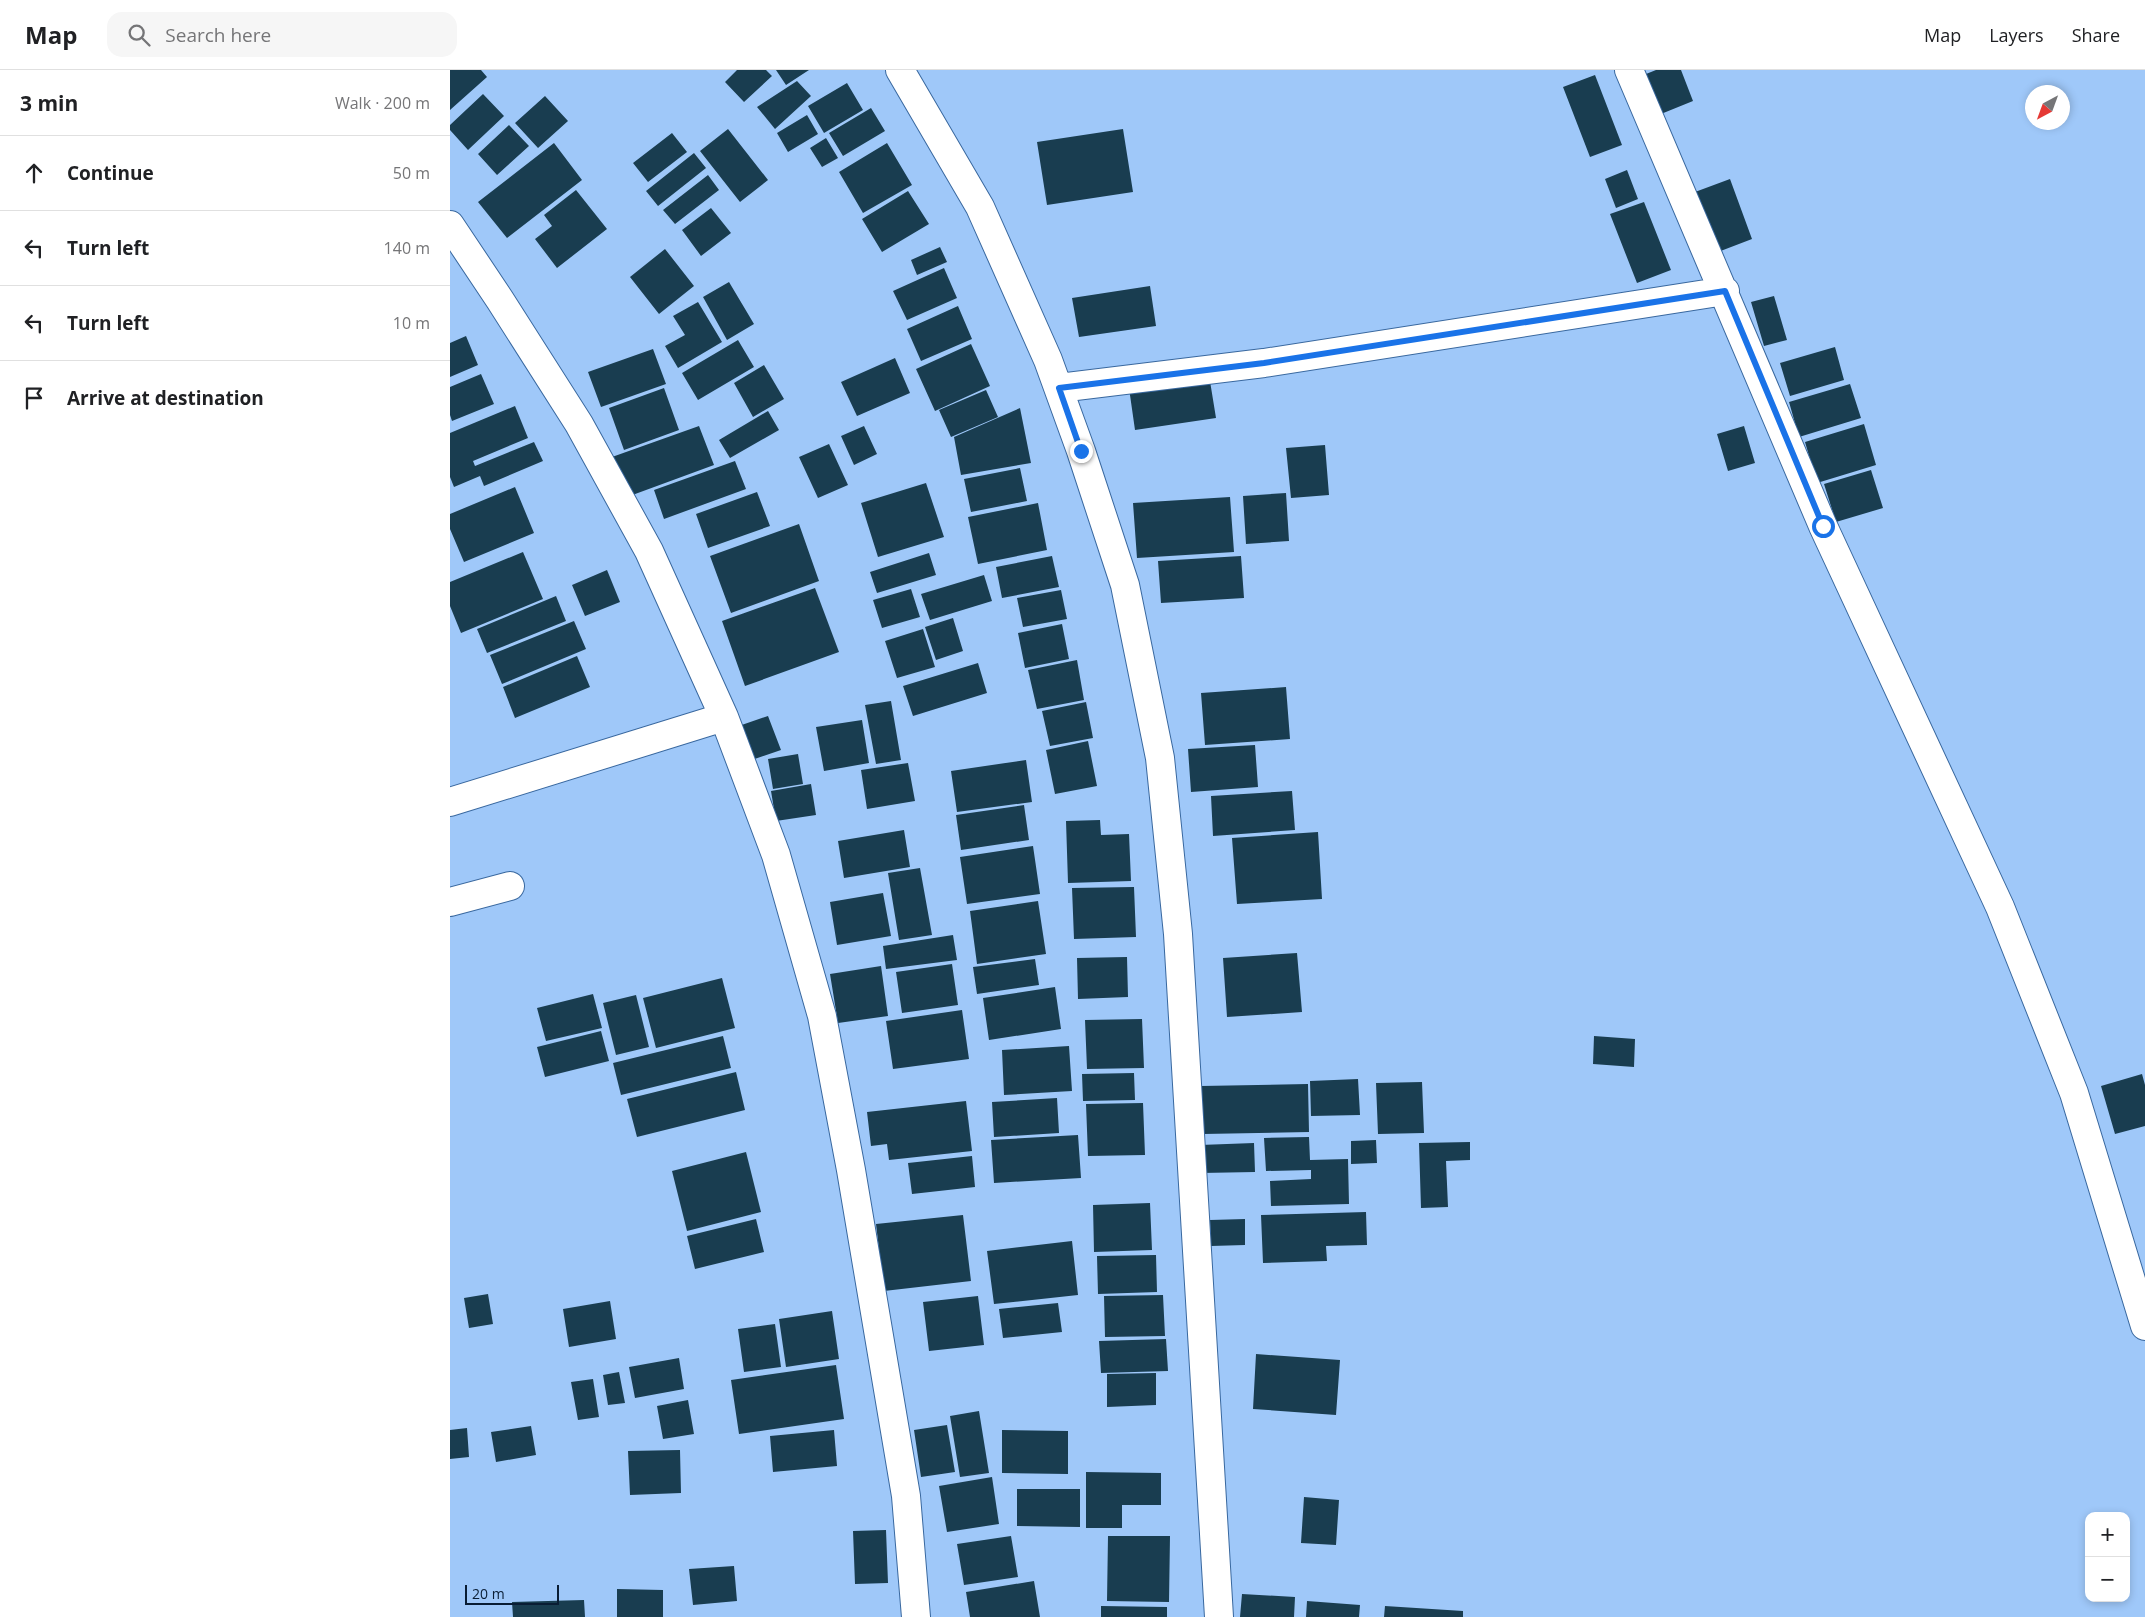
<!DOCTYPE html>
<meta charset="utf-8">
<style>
:root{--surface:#fff;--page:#f6f6f6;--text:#202124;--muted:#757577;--line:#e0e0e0}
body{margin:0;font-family:"Open Sans",sans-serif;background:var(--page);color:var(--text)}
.controls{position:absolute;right:15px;bottom:15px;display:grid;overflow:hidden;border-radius:10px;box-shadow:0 2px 8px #0003}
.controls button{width:45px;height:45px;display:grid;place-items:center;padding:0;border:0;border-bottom:1px solid var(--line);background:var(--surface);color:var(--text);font:25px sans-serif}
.compass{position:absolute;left:1575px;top:15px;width:45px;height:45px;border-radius:50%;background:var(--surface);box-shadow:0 2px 8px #0003;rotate:221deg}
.scale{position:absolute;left:15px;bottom:12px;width:94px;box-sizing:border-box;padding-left:5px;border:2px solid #091d34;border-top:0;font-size:14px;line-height:18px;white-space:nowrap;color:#091d34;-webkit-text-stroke:4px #9fc8f9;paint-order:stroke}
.stop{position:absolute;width:15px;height:15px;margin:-11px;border:4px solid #1a73e8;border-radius:50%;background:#fff}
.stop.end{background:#1a73e8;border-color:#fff;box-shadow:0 1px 5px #0008}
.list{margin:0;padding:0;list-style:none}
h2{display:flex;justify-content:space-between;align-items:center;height:65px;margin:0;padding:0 20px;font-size:21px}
h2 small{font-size:16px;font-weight:400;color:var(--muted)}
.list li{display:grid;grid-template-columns:32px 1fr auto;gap:15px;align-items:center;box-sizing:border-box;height:75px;padding:0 20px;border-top:1px solid var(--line)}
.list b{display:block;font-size:19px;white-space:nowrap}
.list em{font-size:16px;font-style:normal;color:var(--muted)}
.icon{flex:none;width:28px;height:28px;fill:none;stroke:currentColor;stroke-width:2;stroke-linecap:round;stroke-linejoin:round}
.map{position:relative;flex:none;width:1695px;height:1547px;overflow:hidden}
header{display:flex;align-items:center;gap:30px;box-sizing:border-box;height:70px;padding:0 25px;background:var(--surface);border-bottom:1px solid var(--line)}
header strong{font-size:24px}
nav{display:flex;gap:28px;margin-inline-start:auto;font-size:18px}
.search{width:350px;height:45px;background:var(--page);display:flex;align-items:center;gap:12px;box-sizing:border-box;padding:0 18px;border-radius:15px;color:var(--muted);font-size:19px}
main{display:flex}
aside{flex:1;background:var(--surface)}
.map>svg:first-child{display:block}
</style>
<header>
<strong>Map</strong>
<div class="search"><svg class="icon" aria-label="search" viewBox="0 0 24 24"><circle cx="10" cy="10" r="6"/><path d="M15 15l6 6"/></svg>Search here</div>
<nav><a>Map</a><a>Layers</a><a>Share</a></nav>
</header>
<main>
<aside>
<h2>3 min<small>Walk · 200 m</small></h2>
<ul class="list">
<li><svg class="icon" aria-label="ahead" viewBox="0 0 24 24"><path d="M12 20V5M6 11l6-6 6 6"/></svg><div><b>Continue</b></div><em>50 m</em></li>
<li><svg class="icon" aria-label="left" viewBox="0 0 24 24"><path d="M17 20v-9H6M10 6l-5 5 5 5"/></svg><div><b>Turn left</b></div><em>140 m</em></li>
<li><svg class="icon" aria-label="left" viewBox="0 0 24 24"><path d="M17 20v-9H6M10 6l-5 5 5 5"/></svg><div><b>Turn left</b></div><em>10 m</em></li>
<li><svg class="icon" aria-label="arrive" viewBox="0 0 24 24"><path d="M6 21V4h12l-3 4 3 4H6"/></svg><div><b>Arrive at destination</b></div></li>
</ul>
</aside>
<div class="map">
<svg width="1695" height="1547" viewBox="0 0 1695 1547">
<rect width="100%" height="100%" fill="#9fc8f9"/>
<path fill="#193d50" d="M0,0H31L37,7L0,40Z
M287,0H316L322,6L294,32L275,12Z
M326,0H359L336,15Z
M1206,0H1231L1243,31L1206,46L1191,6Z
M1145,5L1172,75L1140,87L1113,17Z
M347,11L361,26L325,59L307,37Z
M397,13L413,40L374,63L358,36Z
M33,24L54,46L18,80L0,60V55Z
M95,26L118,51L88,78L65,53Z
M421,38L435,61L393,86L379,63Z
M357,45L368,64L338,82L327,63Z
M59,55L79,76L47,105L28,84Z
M278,59L318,110L290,132L250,81Z
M673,59L683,122L597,135L587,72Z
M222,63L237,82L198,112L183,93Z
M376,68L388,88L372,97L360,78Z
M104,73L132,110L57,168L28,132Z
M437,73L462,115L413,143L389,102Z
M244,83L256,98L208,136L196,121Z
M1177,100L1188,129L1166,138L1155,109Z
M258,105L269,120L225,154L213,140Z
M1280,109L1302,169L1268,182L1245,122Z
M126,120L157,159L107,198L85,169L102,156L94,145Z
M458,121L479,154L432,182L412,149Z
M1194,132L1221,200L1187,213L1160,144Z
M261,138L281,163L251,186L232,160Z
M490,177L497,192L467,205L461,190Z
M215,179L244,216L209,244L180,207Z
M494,198L507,228L457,250L443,221Z
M279,212L304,254L277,270L253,227Z
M700,216L706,256L629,267L622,228Z
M1324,226L1337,270L1314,276L1301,232Z
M248,232L272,272L228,298L215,276L235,265L223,246Z
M508,236L522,269L471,291L457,259Z
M16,266L28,295L0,307V273Z
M288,270L304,297L248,330L232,303Z
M521,274L540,316L485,341L466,299Z
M1385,277L1394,310L1340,326L1330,293Z
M203,279L216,314L151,337L138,302Z
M445,288L460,323L407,346L391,312Z
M314,295L334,329L303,347L284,313Z
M31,304L44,334L2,351L0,345V317Z
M759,305L766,348L685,360L679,318Z
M1400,314L1411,348L1349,367L1339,332Z
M214,318L229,360L174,380L159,338Z
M536,320L548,347L501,367L489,340Z
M65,336L78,368L23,391L25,396L84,372L93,391L34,416L30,406L4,417L0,407V363Z
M570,338L581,393L511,405L504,367Z
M318,341L329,360L280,388L269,370Z
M1414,354L1426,395L1367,413L1355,372Z
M249,356L264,395L177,427L162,387Z
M414,356L427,384L404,395L391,366Z
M1294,356L1305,393L1278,401L1267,364Z
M379,374L398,415L368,428L349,387Z
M875,375L879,425L841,428L836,378Z
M285,391L296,419L214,449L204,420Z
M570,398L577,431L521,442L514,409Z
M1421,400L1433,438L1386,452L1374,414Z
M476,413L494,467L428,487L411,433Z
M65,417L84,463L14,492L0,459V444Z
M307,422L320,456L258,478L246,444Z
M836,423L839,471L796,474L793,426Z
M780,427L784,482L687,488L683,433Z
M588,433L597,480L528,494L518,447Z
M349,454L369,511L281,543L260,486Z
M73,482L93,529L11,563L0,536V512Z
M479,483L486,505L427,523L420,502Z
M602,486L609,517L552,528L546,497Z
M791,486L794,528L711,533L708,491Z
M157,500L170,532L135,546L122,515Z
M534,505L542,531L480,550L471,524Z
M365,518L389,582L295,616L272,551Z
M461,519L470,547L432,558L423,530Z
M611,520L617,549L573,557L567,528Z
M106,526L116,551L37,583L27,559Z
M503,548L513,581L486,590L475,557Z
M124,551L136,579L52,614L40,585Z
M612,554L619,589L575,598L568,563Z
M473,559L485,597L447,608L435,571Z
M127,586L140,617L65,648L53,617Z
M627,590L634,630L587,639L578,600Z
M528,593L537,623L463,646L453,616Z
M836,617L840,669L755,675L751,623Z
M441,631L451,690L426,694L415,635Z
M636,632L643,668L600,676L592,641Z
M318,646L331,680L296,692L283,658Z
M412,650L419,693L374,701L366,657Z
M638,671L647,716L605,724L596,680Z
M805,675L808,717L741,722L738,679Z
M348,684L353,714L323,719L318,689Z
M576,690L582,732L507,742L501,701Z
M458,693L465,731L417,739L411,700Z
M361,714L366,745L326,751L321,721Z
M842,721L845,760L763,766L761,726Z
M574,735L579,770L511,780L506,745Z
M650,750L651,765L679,764L681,811L618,813L616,751Z
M454,760L460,797L394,808L388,771Z
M868,762L872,829L787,834L782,768Z
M583,776L590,824L517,834L510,787Z
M470,798L482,865L449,870L438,803Z
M684,817L686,867L624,869L622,818Z
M433,823L441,866L387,875L380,832Z
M588,831L596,884L527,894L520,841Z
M503,865L507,890L436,899L433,876Z
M847,883L852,942L777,947L773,888Z
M677,887L678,927L628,929L627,888Z
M585,889L589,915L527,924L523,897Z
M502,894L508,935L452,943L446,902Z
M431,896L438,946L388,953L380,904Z
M272,908L285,958L206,978L193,928Z
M605,917L611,959L539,970L533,928Z
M143,924L152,958L96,971L87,938Z
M186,925L199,977L166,985L153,933Z
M512,940L519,989L443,999L436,951Z
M692,949L694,998L637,999L635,950Z
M151,961L159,991L95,1007L87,977Z
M273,966L281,998L171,1025L163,993Z
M1144,966L1185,969L1184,997L1143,994Z
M619,976L622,1021L554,1025L552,980Z
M286,1002L295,1040L187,1067L177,1029Z
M684,1003L685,1030L633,1031L632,1004Z
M1692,1004L1695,1015V1056L1665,1064L1651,1016Z
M908,1009L910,1045L861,1046L860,1011Z
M972,1012L974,1063L928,1064L926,1013Z
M858,1014L859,1062L753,1064L751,1016Z
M607,1028L609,1063L544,1067L542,1032Z
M516,1031L522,1081L439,1090L437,1074L421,1076L417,1042Z
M693,1033L695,1085L638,1086L636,1034Z
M628,1065L631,1108L544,1113L541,1070Z
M859,1067L860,1090L898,1089L899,1134L821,1136L820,1111L861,1109V1100L816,1101L814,1068Z
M926,1070L927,1093L901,1094V1071Z
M1020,1072V1090L996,1091L998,1137L971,1138L969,1073Z
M804,1073L805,1102L751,1103L750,1075Z
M296,1082L311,1142L237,1161L222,1101Z
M522,1086L525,1117L462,1124L458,1093Z
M700,1133L702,1180L644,1182L643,1135Z
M916,1142L917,1175L876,1176L877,1191L813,1193L811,1145Z
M513,1145L521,1211L434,1221L426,1154Z
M306,1149L314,1182L245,1199L237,1166Z
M795,1149V1175L761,1176L760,1150Z
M622,1171L628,1225L544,1234L537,1181Z
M706,1185L707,1222L648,1224L647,1186Z
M38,1224L43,1254L19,1258L14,1228Z
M713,1225L715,1266L655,1267L654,1226Z
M528,1226L534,1275L479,1281L473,1232Z
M160,1231L166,1269L119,1277L113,1239Z
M608,1233L612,1262L553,1268L549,1239Z
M382,1241L389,1289L336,1297L329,1249Z
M325,1254L331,1297L294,1302L288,1259Z
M716,1269L718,1301L651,1303L649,1271Z
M806,1284L890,1290L886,1345L803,1339Z
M229,1288L234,1319L185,1328L179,1297Z
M386,1295L394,1349L289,1364L281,1310Z
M169,1302L175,1333L158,1335L153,1305Z
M706,1303V1335L657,1337V1304Z
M143,1309L149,1347L128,1350L121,1312Z
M238,1330L244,1364L213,1369L207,1336Z
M529,1341L539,1403L510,1407L500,1346Z
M497,1355L505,1402L471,1407L464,1360Z
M81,1356L86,1385L46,1392L41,1362Z
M17,1358L19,1387L0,1389V1360Z
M384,1360L387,1396L323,1402L320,1366Z
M552,1360L618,1361V1404L552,1403Z
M230,1380L231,1423L180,1425L178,1381Z
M636,1402L711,1403V1435H672V1458H636Z
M542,1407L549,1454L497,1462L489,1416Z
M567,1419H630V1457L567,1456Z
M854,1427L889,1430L886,1475L851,1473Z
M436,1460L438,1513L405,1514L403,1461Z
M561,1466L568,1507L514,1515L507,1474Z
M658,1466H720L719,1532L657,1531Z
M284,1496L287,1531L243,1535L239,1499Z
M584,1511L590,1547H520L516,1522Z
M167,1519L213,1520V1547H167Z
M792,1524L845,1527L844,1547H790Z
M134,1530L135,1547H63L62,1532Z
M857,1531L910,1535L909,1547H856Z
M651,1536L717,1537V1547H651Z
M935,1536L1013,1541V1547H934Z"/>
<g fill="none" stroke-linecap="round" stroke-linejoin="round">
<g stroke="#39689f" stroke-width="30">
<path id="minor" d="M450,0L530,137L598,290L631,381L675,515L710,688L728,864L769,1547
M1179,0L1373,456L1550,837L1624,1023L1695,1256
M0,155L50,230L129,354L199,481L274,647L326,785L372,946L401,1100L456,1426L466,1547
M609,318L814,293L1275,221
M0,732L274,647
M0,832L60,816"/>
</g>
<use href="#minor" stroke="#fff" stroke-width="28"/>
</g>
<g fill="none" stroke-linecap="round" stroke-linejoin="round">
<path stroke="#1a73e8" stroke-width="6" d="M631,381L609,318L814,293L1275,221L1373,456"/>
</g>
</svg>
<div class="controls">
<button>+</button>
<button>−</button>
</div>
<svg class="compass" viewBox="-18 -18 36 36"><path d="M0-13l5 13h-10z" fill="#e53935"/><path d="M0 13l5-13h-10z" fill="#757577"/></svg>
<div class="scale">20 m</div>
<div class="stop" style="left:1373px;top:456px"></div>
<div class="stop end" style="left:631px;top:381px"></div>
</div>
</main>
